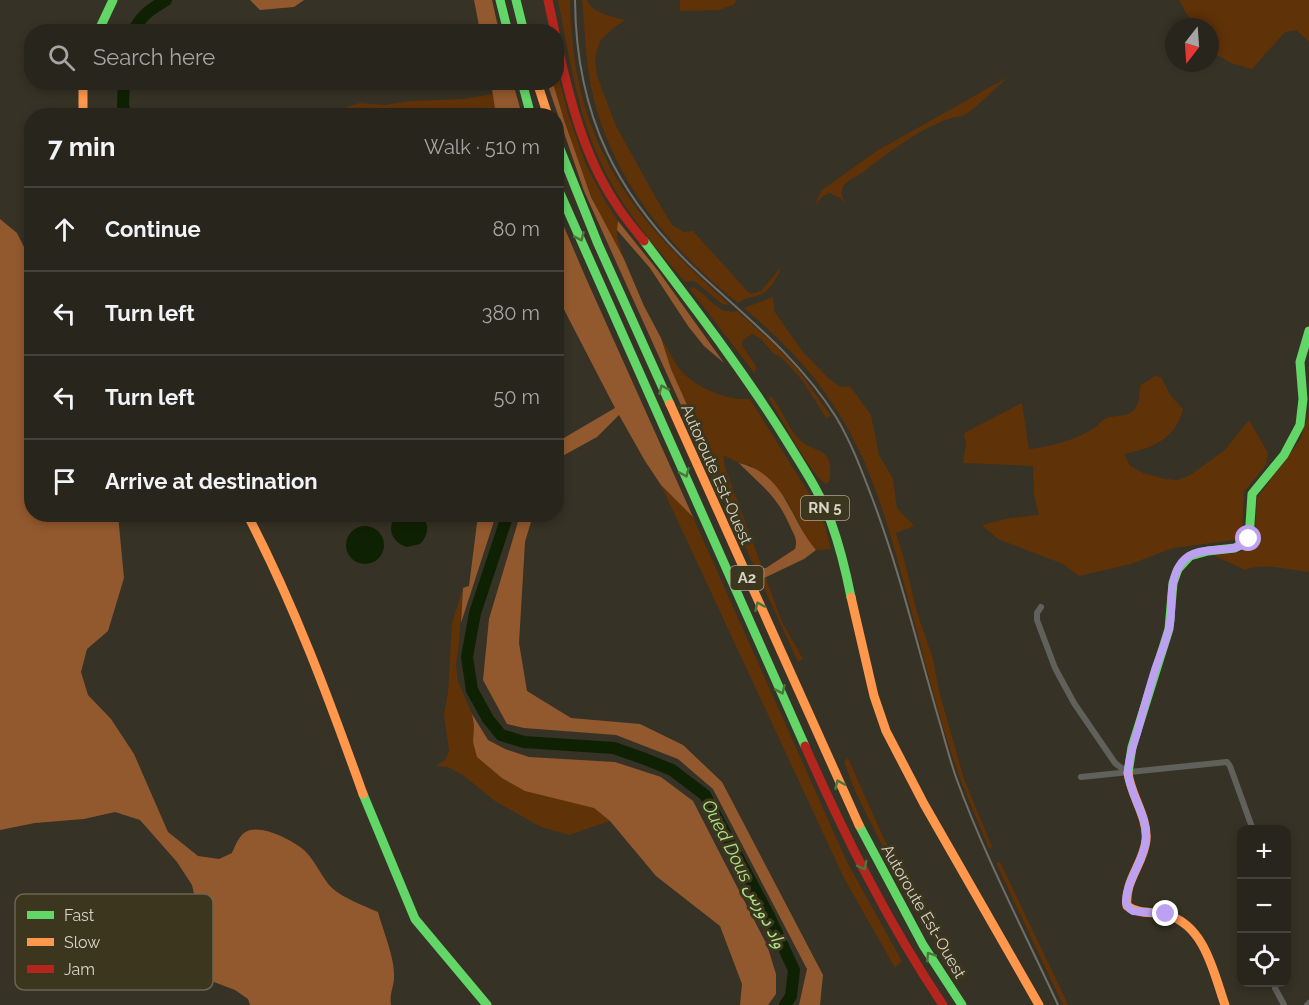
<!DOCTYPE html>
<meta charset="utf-8">
<style>
:root{--surface:#28261c;--page:#343229;--text:#f1f3f6;--muted:#a5a5a3;--line:#44433b}
body{margin:0;font-family:Raleway,"Noto Sans Arabic",sans-serif;background:var(--page);color:var(--text)}
.controls{position:absolute;right:18px;bottom:18px;display:grid;overflow:hidden;border-radius:12px;box-shadow:0 3px 9px #0003}
.controls button{width:54px;height:54px;display:grid;place-items:center;padding:0;border:0;border-bottom:2px solid var(--line);background:var(--surface);color:var(--text);font:30px sans-serif}
.compass{position:absolute;left:1165px;top:18px;width:54px;height:54px;border-radius:50%;background:var(--surface);box-shadow:0 3px 9px #0003;rotate:197deg}
.stop{position:absolute;width:18px;height:18px;margin:-14px;border:4px solid #bca0f2;border-radius:50%;background:#fff}
.stop.end{background:#bca0f2;border-color:#fff;box-shadow:0 2px 6px #0008}
.list{margin:0;padding:0;list-style:none}
h2{display:flex;justify-content:space-between;align-items:center;height:78px;margin:0;padding:0 24px;font-size:26px}
h2 small{font-size:20px;font-weight:400;color:var(--muted)}
.list li{display:grid;grid-template-columns:39px 1fr auto;gap:18px;align-items:center;box-sizing:border-box;height:84px;padding:0 24px;border-top:2px solid var(--line)}
.list b{display:block;font-size:22px;white-space:nowrap}
.list em{font-size:20px;font-style:normal;color:var(--muted)}
.icon{flex:none;width:33px;height:33px;fill:none;stroke:currentColor;stroke-width:2;stroke-linecap:round;stroke-linejoin:round}
.map{position:relative;flex:none;width:1309px;height:1005px;overflow:hidden}
.search{position:absolute;background:var(--surface);box-shadow:0 3px 9px #0003;left:24px;top:24px;width:540px;height:66px;display:flex;align-items:center;gap:15px;box-sizing:border-box;padding:0 21px;border-radius:24px;color:var(--muted);font-size:22px}
.panel{position:absolute;background:var(--surface);box-shadow:0 3px 9px #0003;left:24px;top:108px;width:540px;height:414px;border-radius:24px}
.map>svg:first-child{display:block}
</style>
<div class="map">
<svg width="1309" height="1005" viewBox="0 0 1309 1005">
<rect width="100%" height="100%" fill="#363225"/>
<path fill="#603208" d="M558,0H570C572,140 629,216 730,305L722,304L697,283L692,281L685,282C658,250 629,217 609,179C579,124 570,61 558,0Z
M582,0H587C592,13 613,17 625,20L612,29L600,41L595,57L597,76L616,126L656,198L672,225L684,232L693,231L750,294L761,291L782,266C777,277 770,293 757,296C749,298 745,298 738,303C672,251 615,182 594,100C586,68 585,33 582,0Z
M680,0H736L735,4L719,10L680,11Z
M1179,0H1309V42L1296,30L1285,32L1252,69L1231,63L1210,51V27H1194Z
M557,71L568,114L586,165L605,201L618,221L617,237L624,259C590,205 571,144 553,83L556,82Z
M1008,77C994,89 981,104 966,114C960,118 955,116 949,119C922,127 885,155 863,172C857,177 848,179 844,185C840,191 842,197 845,203L839,197L829,193L823,196L815,205L821,191L875,152Z
M493,94L496,115L376,116L349,111L333,112L359,103L384,105L412,101L464,99Z
M693,287C709,295 716,315 737,311L774,344L799,371L831,416L826,418L802,380L782,358L773,353L761,339L752,334L742,341L743,347L756,366L755,374L690,289Z
M773,297L774,311L803,352L829,379L841,387L850,386L871,415L879,455L893,479L897,508L914,526L896,533L904,559L917,612L933,659L939,691L964,779L992,847L989,848C980,826 970,804 961,781C942,729 928,674 914,620C894,549 878,475 838,412C813,372 780,338 744,308Z
M661,338C668,349 675,365 684,374C700,389 729,401 750,399L812,498L825,526L831,549L816,550L808,541L787,500L750,465L739,463L723,455L725,467L782,622L803,659L798,662L737,529L712,461L671,369Z
M1155,376L1161,377L1170,395L1183,409C1176,439 1151,449 1124,454L1130,466L1143,473L1166,479L1177,480L1189,476L1225,450L1249,420L1268,453L1266,465L1244,492L1242,534L1235,540L1173,548L1131,564L1079,576L1063,564L998,539L982,525L1010,518L1039,515L1034,495L1033,466L963,463L966,442L964,436L966,432L1022,403L1029,449C1051,447 1078,439 1096,427C1098,425 1100,422 1103,420C1113,413 1128,420 1136,407C1141,400 1138,392 1141,385Z
M771,396C781,408 787,425 797,437C813,456 836,443 829,482L826,484C813,478 780,416 769,399Z
M1309,412V572C1288,570 1266,562 1245,570L1213,555L1238,553L1250,545L1255,532L1257,498L1300,440Z
M661,485L693,517L847,862L902,961L895,968L844,878Z
M463,588L459,643L456,664L458,681L472,714L474,725L473,742L568,800L594,808L610,821L569,835L541,827L495,801L464,776L448,767L436,766L445,760L449,751L444,714L448,692L452,623Z
M848,758L884,839L894,855L889,859L856,793L844,762Z
M1000,862L1065,998L1068,1005H1063L996,863Z"/>
<path fill="#93592e" d="M250,0H304L294,7L260,10Z
M474,0H492L499,31H480Z
M491,83H513L522,115H496Z
M547,83H553L564,120L591,197L624,259L644,306L661,338L671,369L712,461L737,529L584,191Z
M556,208L585,276L693,517L661,485L645,461L619,415L597,437L557,459V442L615,408L557,296Z
M0,219L17,233L31,261L32,514L118,515L124,578L108,631L87,649L81,672L88,695L111,719L134,754L168,832L198,856L219,859L232,853C235,846 238,838 244,833C258,822 292,840 304,850C315,860 323,880 332,888C345,899 362,905 378,912C383,931 395,958 394,977C394,987 389,994 391,1005H250L248,999L235,990L214,982L196,967L200,945L199,915L192,885L177,862L140,820L115,812L84,819L35,823L0,830Z
M618,221L659,272L724,363L704,346L688,326L650,268L617,230Z
M739,463C786,474 789,519 816,550L804,559L760,580L757,573L761,568H766L795,549C798,539 794,535 790,526C776,494 762,487 739,463Z
M478,515H496L461,623L463,588L469,586Z
M520,515H533L525,542L519,643L527,691L571,718L640,724L683,745L722,782L823,975L820,1005H799L807,969L713,789L678,759L616,735L524,728L507,724L483,680L489,619Z
M472,714L488,740L505,749L529,757L615,762L661,777L693,801L767,945L776,974V994L768,1005H740L742,984L720,926L656,876L610,821L594,808L525,791L502,778L477,757L473,742L474,725Z"/>
<path fill="#0f2103" d="M397,515H421C430,524 429,535 420,544L407,547C391,542 386,527 397,515Z
M346 545a19 19 0 1 1 38 0a19 19 0 1 1-38 0Z"/>
<g fill="none" stroke-linecap="round" stroke-linejoin="round">
<path stroke="#0f2103" stroke-width="12" d="M133,32C141,15 151,9 166,0
M124,82L123,105L126,116
M508,514L475,613L467,657L472,690L488,719L501,735L524,742L614,748L645,759L672,770L705,795L769,916L794,970L791,996L785,1005"/>
<path stroke="#61615c" stroke-width="6" d="M1041,607L1037,613V620L1055,668L1074,703L1115,763L1128,773
M1081,777L1227,762L1230,766L1253,830
M1275,988L1284,1005
M1307,1005L1309,1003"/>
<path stroke="#63d668" stroke-width="9" d="M500,0L508,32
M516,0L524,32
M98,32L113,0
M522,82L531,116
M556,139L598,244L670,404
M556,184L805,746
M644,241C693,306 742,369 785,438C802,466 820,492 831,522C840,547 846,572 851,597
M1128,773L1132,747L1169,629L1173,583L1178,569L1190,556L1208,551L1235,548L1249,539L1252,494L1284,455L1300,425L1303,399L1300,362L1309,331
M363,794L415,919L487,1005
M859,825L923,945L962,1005"/>
<path stroke="#ff974d" stroke-width="9" d="M83,82V116
M537,82L548,116
M670,404L859,825
M247,514C294,604 329,699 363,794
M851,597L874,696L886,731L924,804L1039,1005
M1128,773C1131,796 1148,817 1146,840C1144,863 1124,881 1127,906C1140,915 1153,911 1167,915C1205,925 1214,974 1225,1005"/>
<path stroke="#b3261e" stroke-width="9" d="M548,0L555,32
M556,39C569,96 583,155 616,204C624,217 634,229 644,241
M805,746C845,836 888,923 943,1005"/>
<path stroke="#706e68" stroke-width="2" d="M575,0C576,116 617,198 702,276C751,321 801,361 836,417C851,442 861,469 871,495C899,568 917,645 939,720C945,740 950,761 957,780C985,857 1024,931 1058,1005"/>
</g>
<defs><path id="oneway-chevron" d="M-2-3.5L2.5 0L-2 3.5" fill="none" stroke-width="1.6" stroke-linecap="round" stroke-linejoin="round" transform="scale(1.5)"/></defs>
<g stroke="#4c763c">
<use href="#oneway-chevron" transform="translate(580 237) rotate(66)"/>
<use href="#oneway-chevron" transform="translate(663 389) rotate(-114)"/>
<use href="#oneway-chevron" transform="translate(685 473) rotate(66)"/>
<use href="#oneway-chevron" transform="translate(759 606) rotate(-114)"/>
<use href="#oneway-chevron" transform="translate(781 690) rotate(66)"/>
<use href="#oneway-chevron" transform="translate(839 784) rotate(-114)"/>
<use href="#oneway-chevron" transform="translate(863 866) rotate(63)"/>
<use href="#oneway-chevron" transform="translate(930 956) rotate(-123)"/>
</g>
<g fill="none" stroke-linecap="round" stroke-linejoin="round">
<path stroke="#bca0f2" stroke-width="8" d="M1166,914L1133,911L1130,909L1126,903C1126,880 1144,862 1146,839C1148,816 1130,796 1128,773C1128,760 1133,745 1137,733C1143,711 1149,689 1156,667C1161,653 1167,639 1170,624C1173,604 1168,580 1182,562C1200,541 1235,558 1249,539"/>
</g>
<g text-anchor="middle" stroke-width="6" stroke-linejoin="round" paint-order="stroke">
<g fill="#3c361f" stroke="#a9a595" stroke-width="1.5">
<rect x="801" y="496" width="48" height="24" rx="4.5"/>
<rect x="730.5" y="566" width="33" height="24" rx="4.5"/>
</g>
<g font-size="15" font-weight="bold" fill="#d8d5c7">
<text x="825" y="513">RN 5</text>
<text x="747" y="583">A2</text>
</g>
<g font-size="16" fill="#d8d5c7" stroke="#3c361f">
<text transform="translate(717 474) rotate(66)" y="6">Autoroute Est-Ouest</text>
<text transform="translate(924 911) rotate(60)" y="6">Autoroute Est-Ouest</text>
</g>
<g font-size="18" font-style="italic" fill="#abe588" stroke="#3c361f">
<text transform="translate(744 874) rotate(63)" y="6">Oued Dous واد دورس</text>
</g>
</g>
<rect x="15" y="894" width="198" height="96" rx="9" fill="#3c361f" stroke="#6b6651" stroke-width="1.5"/>
<rect x="27" y="911" width="27" height="8" fill="#63d668"/>
<rect x="27" y="938" width="27" height="8" fill="#ff974d"/>
<rect x="27" y="965" width="27" height="8" fill="#b3261e"/>
<g font-size="16" fill="#d8d5c7">
<text x="64" y="921">Fast</text>
<text x="64" y="948">Slow</text>
<text x="64" y="975">Jam</text>
</g>
</svg>
<div class="controls">
<button>+</button>
<button>−</button>
<button><svg class="icon" aria-label="locate" viewBox="0 0 24 24"><circle cx="12" cy="12" r="6"/><path d="M12 2v4M12 18v4M2 12h4M18 12h4"/></svg></button>
</div>
<svg class="compass" viewBox="-18 -18 36 36"><path d="M0-13l5 13h-10z" fill="#e53935"/><path d="M0 13l5-13h-10z" fill="#a5a5a3"/></svg>
<div class="stop" style="left:1249px;top:539px"></div>
<div class="stop end" style="left:1166px;top:914px"></div>
<div class="search"><svg class="icon" aria-label="search" viewBox="0 0 24 24"><circle cx="10" cy="10" r="6"/><path d="M15 15l6 6"/></svg>Search here</div>
<section class="panel">
<h2>7 min<small>Walk · 510 m</small></h2>
<ul class="list">
<li><svg class="icon" aria-label="ahead" viewBox="0 0 24 24"><path d="M12 20V5M6 11l6-6 6 6"/></svg><div><b>Continue</b></div><em>80 m</em></li>
<li><svg class="icon" aria-label="left" viewBox="0 0 24 24"><path d="M17 20v-9H6M10 6l-5 5 5 5"/></svg><div><b>Turn left</b></div><em>380 m</em></li>
<li><svg class="icon" aria-label="left" viewBox="0 0 24 24"><path d="M17 20v-9H6M10 6l-5 5 5 5"/></svg><div><b>Turn left</b></div><em>50 m</em></li>
<li><svg class="icon" aria-label="arrive" viewBox="0 0 24 24"><path d="M6 21V4h12l-3 4 3 4H6"/></svg><div><b>Arrive at destination</b></div></li>
</ul>
</section>
</div>
